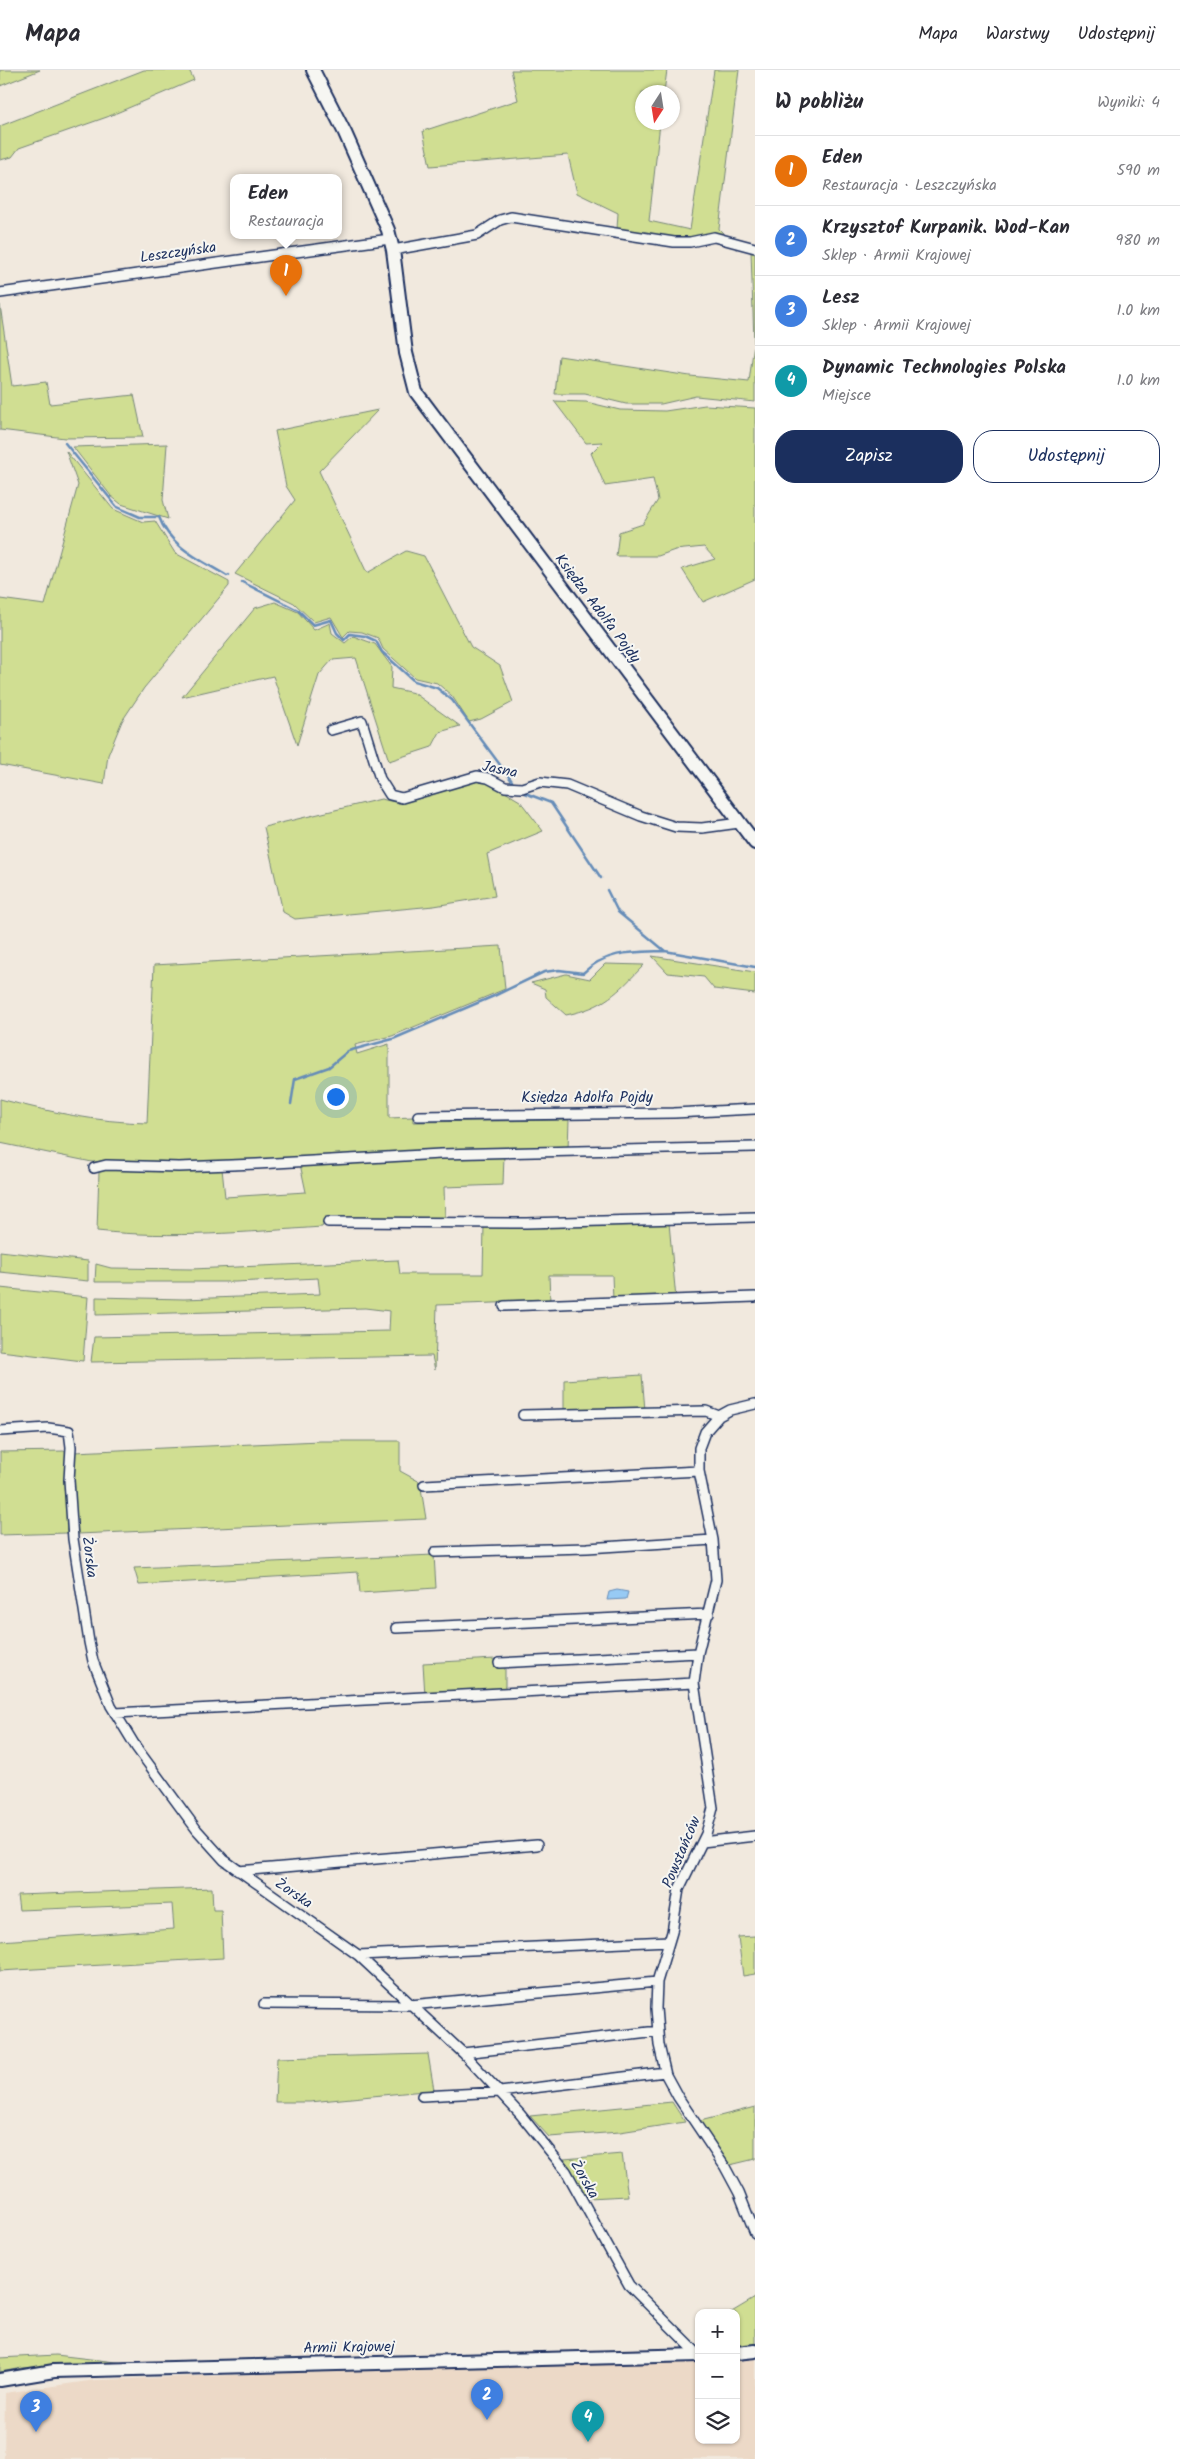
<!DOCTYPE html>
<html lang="pl">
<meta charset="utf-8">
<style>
:root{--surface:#fff;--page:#f7f7f7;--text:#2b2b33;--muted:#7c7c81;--line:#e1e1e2;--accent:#1b2f5e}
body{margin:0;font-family:Kalam,sans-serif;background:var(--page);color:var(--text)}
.controls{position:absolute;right:15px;bottom:15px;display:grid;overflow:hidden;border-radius:10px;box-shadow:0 1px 4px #0004}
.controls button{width:45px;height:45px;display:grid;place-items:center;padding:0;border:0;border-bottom:1px solid var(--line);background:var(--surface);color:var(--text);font:25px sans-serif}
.compass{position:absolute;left:635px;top:15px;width:45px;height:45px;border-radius:50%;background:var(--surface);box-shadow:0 1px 4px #0004;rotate:192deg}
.you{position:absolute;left:335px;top:1026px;width:18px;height:18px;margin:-12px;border:4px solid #fff;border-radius:50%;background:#1a73e8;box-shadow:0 0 0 8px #1a73e833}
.badge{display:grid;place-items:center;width:32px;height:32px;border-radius:50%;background:var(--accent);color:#fff;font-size:16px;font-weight:700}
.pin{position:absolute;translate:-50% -41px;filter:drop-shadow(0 1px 2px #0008)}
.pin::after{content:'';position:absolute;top:26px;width:18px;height:15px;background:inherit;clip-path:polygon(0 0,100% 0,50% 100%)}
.popup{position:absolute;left:230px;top:104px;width:112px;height:65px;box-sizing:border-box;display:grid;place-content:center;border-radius:10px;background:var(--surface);filter:drop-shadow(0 1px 4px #0005);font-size:16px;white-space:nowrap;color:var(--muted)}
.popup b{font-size:19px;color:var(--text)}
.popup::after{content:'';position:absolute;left:50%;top:100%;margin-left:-10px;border:10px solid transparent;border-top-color:var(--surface)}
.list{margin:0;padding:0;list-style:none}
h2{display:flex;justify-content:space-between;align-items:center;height:65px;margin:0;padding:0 20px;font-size:21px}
h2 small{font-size:16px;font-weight:400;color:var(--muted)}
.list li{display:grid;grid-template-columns:32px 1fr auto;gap:15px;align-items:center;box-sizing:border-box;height:70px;padding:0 20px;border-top:1px solid var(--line)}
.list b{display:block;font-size:19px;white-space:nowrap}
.list p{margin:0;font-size:16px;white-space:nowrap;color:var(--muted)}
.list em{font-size:16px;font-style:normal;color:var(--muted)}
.actions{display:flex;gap:10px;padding:15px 20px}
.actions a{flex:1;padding:11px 0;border:1px solid var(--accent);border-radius:20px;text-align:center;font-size:18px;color:var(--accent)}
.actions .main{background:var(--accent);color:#fff}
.icon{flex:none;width:28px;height:28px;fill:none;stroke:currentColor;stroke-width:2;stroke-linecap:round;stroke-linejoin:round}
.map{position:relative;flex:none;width:755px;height:2389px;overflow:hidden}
header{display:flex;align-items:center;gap:30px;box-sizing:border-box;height:70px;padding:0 25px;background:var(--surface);border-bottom:1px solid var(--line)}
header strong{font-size:24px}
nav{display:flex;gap:28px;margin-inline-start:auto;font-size:18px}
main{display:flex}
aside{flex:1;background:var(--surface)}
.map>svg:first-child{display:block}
</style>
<header>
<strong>Mapa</strong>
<nav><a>Mapa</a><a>Warstwy</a><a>Udostępnij</a></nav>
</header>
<main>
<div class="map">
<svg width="755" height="2389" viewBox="0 0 755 2389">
<rect width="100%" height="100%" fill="#f1e9de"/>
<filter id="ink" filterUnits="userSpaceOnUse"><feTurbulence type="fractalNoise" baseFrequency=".02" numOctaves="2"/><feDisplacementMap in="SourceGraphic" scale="10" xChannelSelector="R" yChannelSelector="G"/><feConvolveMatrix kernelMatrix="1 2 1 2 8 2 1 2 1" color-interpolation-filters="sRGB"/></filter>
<g filter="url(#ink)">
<path fill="#ecd9c7" d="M755,2284V2389H4L5,2323L95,2310L699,2288V2370H736V2285Z"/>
<path fill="#d0de92" stroke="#768678" d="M0,0H40L0,16Z
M144,0H189L194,10L107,47L19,78L12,87L0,90V56Z
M511,0H667L664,22H642V52L660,53L649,151L690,160L714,0H739L719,159L723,163L681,168H662L617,159L618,143L577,123L568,85L430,96L423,61L518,30Z
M751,181L755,182V332L696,326L661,334H626L585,324H555L559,286L690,306L749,312L754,273Z
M0,235L12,316L46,312L50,334L134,325L143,367L65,368L0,360Z
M554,331L586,332L620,340L665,341L705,335L755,338V509L703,532L682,499L715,489L704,477L675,480L658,486H616L619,462L643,454L658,430L653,409L605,416L591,383L602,372L586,373Z
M378,340L319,401L367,503L406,481L424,486L471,577L500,596L513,632L481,649L469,652L452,626L437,613L415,608L383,579L378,568L362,562L349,561L343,567L331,547L314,552L294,533L235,504L295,430L286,416L275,361Z
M167,374L163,430L168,449L121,434L111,426L73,377Z
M66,381L113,439L143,452L155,451L175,483L229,512V516L144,618L122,651L108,685L104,714L0,695V529L45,535L78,415Z
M275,532L298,542L314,560L330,553L332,563L345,573L353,566L375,574L392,597L391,618L414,623L460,656L440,662L432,677L389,691L356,588L332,590L319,605L297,675L273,606L182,627L255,538Z
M475,709L488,712L520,731L543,761L487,784L495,826L434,836L295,849L283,842L264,757L381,729L399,733Z
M501,876L505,919L392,966L355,975L357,984L389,974V1048L413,1047V1052L569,1050L568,1078L220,1092H92L0,1073V1029C49,1042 97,1052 147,1053L154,895Z
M652,886L755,902V924L714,919L704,907L668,903Z
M605,894L644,895C617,923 605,937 566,945L546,927L545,919L531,913L566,904L590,909Z
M504,1085L503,1115L444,1117L445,1149L326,1148L322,1157C247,1162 173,1169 97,1161L99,1101L104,1098L222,1099L225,1127L306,1122L300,1094Z
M669,1153L676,1229L613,1230L612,1205H549L550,1231L437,1235L435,1300L432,1286L91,1292L94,1267L389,1261L390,1241L365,1238L96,1245V1227L184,1229L320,1224L318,1208L235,1212H95L96,1194L111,1198L192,1199L398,1190L400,1204H483L484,1156Z
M0,1181L88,1191V1211L0,1202Z
M0,1218L88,1227L83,1291L0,1281Z
M642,1305L645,1340L564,1342V1310Z
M320,1371H400V1401L420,1412L426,1449L78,1464L74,1426V1382Z
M66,1381L67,1463L0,1465V1382Z
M434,1485L436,1518L360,1523L358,1502L139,1515L134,1498Z
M495,1589V1597H505V1621L425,1626L423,1593Z
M212,1818L213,1840H221L223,1888L0,1901V1871L174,1859L172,1834L19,1840L17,1825Z
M755,1866V1904L743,1906L738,1867Z
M428,1984L434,2020L310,2032H275L277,1988Z
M672,2032L685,2052L620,2062L549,2067L530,2046Z
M755,2037V2089L730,2095L700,2051Z
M622,2084L628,2126L588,2128L564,2089Z
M755,2228V2276L736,2279V2243H730Z
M56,2285L133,2294L22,2298L0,2302V2288Z"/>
<path fill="#97caf4" stroke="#658cb8" d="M617,1520L628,1522L626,1529L607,1530L609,1522Z"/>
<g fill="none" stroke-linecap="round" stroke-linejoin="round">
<path stroke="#658cb8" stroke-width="2.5" d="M65,373L117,437L140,447H159C170,477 201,490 227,506L229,505
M242,512L298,540L313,555L331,550L337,563L344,570L350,564L365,566L376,571L382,582L414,611L437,618L452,630L512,711
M520,721L551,733L601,808
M607,820L618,842L665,881L755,897
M291,1034L295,1009L329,997L348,981L393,969L494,926L544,902L559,900L583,903C607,880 635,882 665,881"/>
<g stroke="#1b2f5e" stroke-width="12">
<path id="street" d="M393,180L477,165L500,150L511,147L674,172H690L714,167L755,178
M0,223L390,169
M331,660L362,651L380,709L390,725L402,728L477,706L488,708L505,717L522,718L540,712L567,715L641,746L676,757L702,758L739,753
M418,1046L674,1043L755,1039
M94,1098L106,1095L179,1097L257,1094L441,1084L755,1077
M328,1152L526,1153L755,1147
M504,1236L755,1227
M755,1334L730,1340L719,1346L705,1362L699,1378V1401L713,1470L716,1510L698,1583L694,1613L713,1738L706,1764L679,1819L672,1862L657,1912L656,1938L659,1975L666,2005L678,2027L725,2097L739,2123L755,2163
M523,1345L706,1341L719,1346
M0,1361L48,1358L69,1361L71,1377L69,1410L73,1469L89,1572L93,1591L111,1636L136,1677L197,1760L224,1790L358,1885L463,1983L520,2044L566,2101L629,2215L699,2285
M424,1415L699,1401
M435,1482L587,1478L713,1470
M396,1558L709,1544
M499,1593L698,1583
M115,1643L694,1613
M702,1772L755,1766
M238,1801L537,1775
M358,1885L669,1871
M264,1934L410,1935L657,1912
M463,1983L658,1961
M422,2026L500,2022L665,2002"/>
</g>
<g stroke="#1b2f5e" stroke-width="16">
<path id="secondary" d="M313,0L345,63L388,160L393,180L406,283L416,322L755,773
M736,2283L755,2281
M0,2310L54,2301L699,2285"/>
</g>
<use href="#street" stroke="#f6f6f2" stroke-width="9"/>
<use href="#secondary" stroke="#f6f6f2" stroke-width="12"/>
</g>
</g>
<g text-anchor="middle" stroke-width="4" stroke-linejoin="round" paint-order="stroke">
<g font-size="15" fill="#1b2f5e" stroke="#f6f6f2">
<text transform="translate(178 182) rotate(-8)" y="5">Leszczyńska</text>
<text transform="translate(598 538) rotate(53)" y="5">Księdza Adolfa Pojdy</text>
<text transform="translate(500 699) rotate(12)" y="5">Jasna</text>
<text x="587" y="1032">Księdza Adolfa Pojdy</text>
<text transform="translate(90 1487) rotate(83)" y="5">Żorska</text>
<text transform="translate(681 1782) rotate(-67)" y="5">Powstańców</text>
<text transform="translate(294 1823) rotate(34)" y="5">Żorska</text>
<text transform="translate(585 2109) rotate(60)" y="5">Żorska</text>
<text transform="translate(349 2277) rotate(-1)" y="5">Armii Krajowej</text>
</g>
</g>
</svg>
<div class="controls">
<button>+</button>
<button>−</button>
<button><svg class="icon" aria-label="layers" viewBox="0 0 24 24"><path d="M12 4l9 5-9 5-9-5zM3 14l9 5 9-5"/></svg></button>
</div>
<svg class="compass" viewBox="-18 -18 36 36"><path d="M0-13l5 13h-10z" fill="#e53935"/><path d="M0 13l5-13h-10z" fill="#7c7c81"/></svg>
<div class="you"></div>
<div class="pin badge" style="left:286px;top:226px;background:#e8710a">1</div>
<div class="popup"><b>Eden</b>Restauracja</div>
<div class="pin badge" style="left:487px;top:2350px;background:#3f7fe0">2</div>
<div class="pin badge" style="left:36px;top:2362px;background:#3f7fe0">3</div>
<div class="pin badge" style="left:588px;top:2372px;background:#0f9aa8">4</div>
</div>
<aside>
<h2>W pobliżu<small>Wyniki: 4</small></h2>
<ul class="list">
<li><span class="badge" style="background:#e8710a">1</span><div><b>Eden</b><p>Restauracja · Leszczyńska</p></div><em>590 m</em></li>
<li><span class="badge" style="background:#3f7fe0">2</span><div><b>Krzysztof Kurpanik. Wod-Kan</b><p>Sklep · Armii Krajowej</p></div><em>980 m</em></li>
<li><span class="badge" style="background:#3f7fe0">3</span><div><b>Lesz</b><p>Sklep · Armii Krajowej</p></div><em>1.0 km</em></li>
<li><span class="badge" style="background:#0f9aa8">4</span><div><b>Dynamic Technologies Polska</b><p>Miejsce</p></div><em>1.0 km</em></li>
</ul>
<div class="actions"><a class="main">Zapisz</a><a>Udostępnij</a></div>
</aside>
</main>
